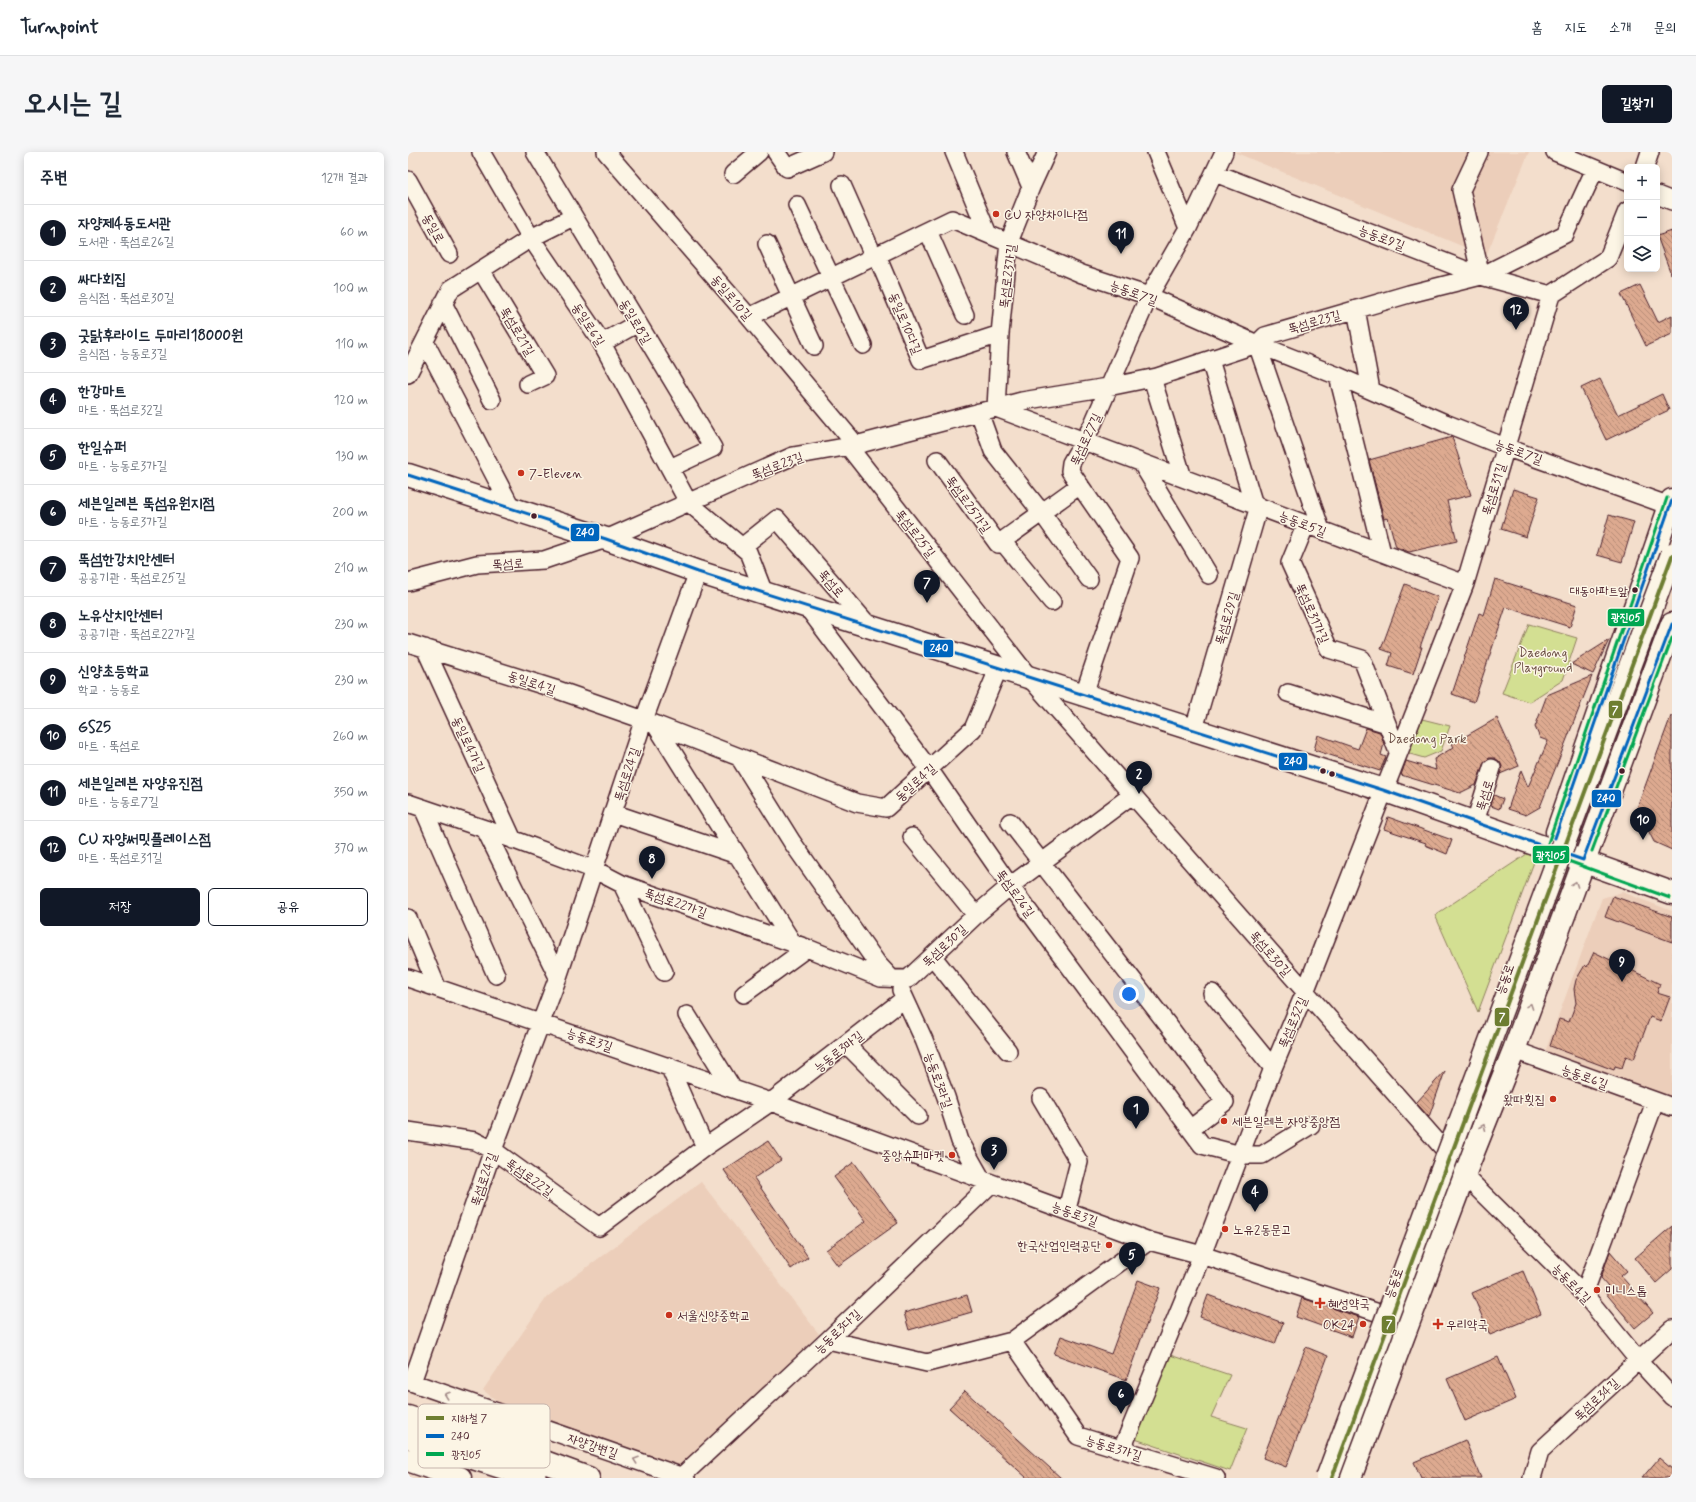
<!DOCTYPE html>
<html lang="ko">
<meta charset="utf-8">
<style>
:root{--surface:#fff;--page:#f6f6f7;--text:#1f2937;--muted:#747a83;--line:#e0e1e3;--accent:#111827}
body{margin:0;font-family:Mynerve,"Poor Story",sans-serif;background:var(--page);color:var(--text)}
.controls{position:absolute;right:12px;top:12px;display:grid;overflow:hidden;border-radius:6px;box-shadow:0 2px 10px #0003}
.controls button{width:36px;height:36px;display:grid;place-items:center;padding:0;border:0;border-bottom:1px solid var(--line);background:var(--surface);color:var(--text);font:20px sans-serif}
.you{position:absolute;left:721px;top:842px;width:14px;height:14px;margin:-10px;border:3px solid #fff;border-radius:50%;background:#1a73e8;box-shadow:0 0 0 6px #1a73e833}
.badge{display:grid;place-items:center;width:26px;height:26px;border-radius:50%;background:var(--accent);color:#fff;font-size:13px;font-weight:700}
.pin{position:absolute;translate:-50% -33px;filter:drop-shadow(0 1px 2px #0008)}
.pin::after{content:'';position:absolute;top:21px;width:14px;height:12px;background:inherit;clip-path:polygon(0 0,100% 0,50% 100%)}
.list{margin:0;padding:0;list-style:none}
h2{display:flex;justify-content:space-between;align-items:center;height:52px;margin:0;padding:0 16px;font-size:17px}
h2 small{font-size:13px;font-weight:400;color:var(--muted)}
.list li{display:grid;grid-template-columns:26px 1fr auto;gap:12px;align-items:center;box-sizing:border-box;height:56px;padding:0 16px;border-top:1px solid var(--line)}
.list b{display:block;font-size:15px;white-space:nowrap}
.list p{margin:0;font-size:13px;white-space:nowrap;color:var(--muted)}
.list em{font-size:13px;font-style:normal;color:var(--muted)}
.actions{display:flex;gap:8px;padding:12px 16px}
.actions a{flex:1;padding:9px 0;border:1px solid var(--accent);border-radius:6px;text-align:center;font-size:14px;color:var(--accent)}
.actions .main{background:var(--accent);color:#fff}
.icon{flex:none;width:22px;height:22px;fill:none;stroke:currentColor;stroke-width:2;stroke-linecap:round;stroke-linejoin:round}
.map{position:relative;flex:none;width:1264px;height:1326px;overflow:hidden;border-radius:6px}
header{display:flex;align-items:center;gap:24px;box-sizing:border-box;height:56px;padding:0 20px;background:var(--surface);border-bottom:1px solid var(--line)}
header strong{font-size:19px}
nav{display:flex;gap:22px;margin-inline-start:auto;font-size:14px}
.intro{display:flex;align-items:center;justify-content:space-between;box-sizing:border-box;height:96px;padding:0 24px}
h1{margin:0;font-size:28px}
.button{padding:10px 18px;border-radius:6px;background:var(--accent);color:#fff;font-size:14px;font-weight:700}
main{display:flex;gap:24px;padding:0 24px}
aside{flex:1;background:var(--surface);border-radius:6px;box-shadow:0 2px 10px #0003}
.map>svg:first-child{display:block}
</style>
<header>
<strong>Turnpoint</strong>
<nav><a>홈</a><a>지도</a><a>소개</a><a>문의</a></nav>
</header>
<div class="intro"><h1>오시는 길</h1><a class="button">길찾기</a></div>
<main>
<aside>
<h2>주변<small>12개 결과</small></h2>
<ul class="list">
<li><span class="badge">1</span><div><b>자양제4동도서관</b><p>도서관 · 뚝섬로26길</p></div><em>60 m</em></li>
<li><span class="badge">2</span><div><b>싸다회집</b><p>음식점 · 뚝섬로30길</p></div><em>100 m</em></li>
<li><span class="badge">3</span><div><b>굿닭후라이드 두마리18000원</b><p>음식점 · 능동로3길</p></div><em>110 m</em></li>
<li><span class="badge">4</span><div><b>한강마트</b><p>마트 · 뚝섬로32길</p></div><em>120 m</em></li>
<li><span class="badge">5</span><div><b>한일슈퍼</b><p>마트 · 능동로3가길</p></div><em>130 m</em></li>
<li><span class="badge">6</span><div><b>세븐일레븐 뚝섬유원지점</b><p>마트 · 능동로3가길</p></div><em>200 m</em></li>
<li><span class="badge">7</span><div><b>뚝섬한강치안센터</b><p>공공기관 · 뚝섬로25길</p></div><em>210 m</em></li>
<li><span class="badge">8</span><div><b>노유산치안센터</b><p>공공기관 · 뚝섬로22가길</p></div><em>230 m</em></li>
<li><span class="badge">9</span><div><b>신양초등학교</b><p>학교 · 능동로</p></div><em>230 m</em></li>
<li><span class="badge">10</span><div><b>GS25</b><p>마트 · 뚝섬로</p></div><em>260 m</em></li>
<li><span class="badge">11</span><div><b>세븐일레븐 자양유진점</b><p>마트 · 능동로7길</p></div><em>350 m</em></li>
<li><span class="badge">12</span><div><b>CU 자양써밋플레이스점</b><p>마트 · 뚝섬로31길</p></div><em>370 m</em></li>
</ul>
<div class="actions"><a class="main">저장</a><a>공유</a></div>
</aside>
<div class="map">
<svg width="1264" height="1326" viewBox="0 0 1264 1326">
<defs>
<pattern id="building-back-hatch" width="6" height="6" patternUnits="userSpaceOnUse"><rect width="6" height="6" fill="#ddaa90"/><path d="M-1 5l2 2M0 0l6 6M5-1l2 2" fill="none" stroke="#b58a76"/></pattern>
</defs>
<rect width="100%" height="100%" fill="#f3decc"/>
<filter id="ink" filterUnits="userSpaceOnUse"><feTurbulence type="fractalNoise" baseFrequency=".025" numOctaves="2"/><feDisplacementMap in="SourceGraphic" scale="8" xChannelSelector="R" yChannelSelector="G"/><feConvolveMatrix kernelMatrix="1 2 1 2 8 2 1 2 1" color-interpolation-filters="sRGB"/></filter>
<g filter="url(#ink)">
<path fill="#ecceba" d="M826,0H1121L1078,104Z
M1214,740L1264,759V946L1137,900L1194,746Z
M293,1030L411,1182L266,1321L123,1276L75,1238L139,1145Z"/>
<path fill="#d3df92" stroke="#8e7f5e" d="M1121,472L1169,486L1155,528L1121,550L1094,541Z
M1010,566L1042,574L1033,599L1016,606L995,600Z
M1122,700L1129,702L1070,860L1027,763Z
M762,1203L822,1223L803,1265L839,1276L822,1319L724,1286Z"/>
<path fill="url(#building-back-hatch)" stroke="#4a1f2b" d="M1264,79V121L1263,122L1249,84Z
M1232,133L1250,170L1264,163V182L1238,194L1213,142Z
M1192,227L1210,263L1254,242L1261,258L1198,288L1173,236Z
M1044,285L1063,343L1039,349L1049,389L1001,400L988,395L980,366L976,367L961,308Z
M1105,337L1131,345L1118,385L1093,377Z
M1201,363L1226,370L1214,410L1189,403Z
M1087,427L1169,453L1162,475L1098,455L1066,550L1044,542L1071,461L1076,463Z
M997,432L1030,445L1012,495H1014L1005,522L980,514L984,501L973,497Z
M1201,488L1185,522L1163,512Z
M1184,524L1132,655L1118,663L1100,657L1113,618L1120,635L1140,589L1132,586L1127,575L1139,543Z
M1263,564H1264V698L1246,690L1229,656Z
M1089,566L1111,614L1092,622L1094,614L1092,610L1087,606H1081L1075,613L1068,633L1052,641L993,623L998,609L1028,618L1026,607L1046,595L1044,592Z
M958,576L972,580L976,592L973,603L978,605L972,619L906,598L910,583L950,597Z
M1086,643L1095,647L1091,657L1083,654Z
M980,665L1044,688L1039,702L1017,693L1018,691L976,677Z
M1205,744L1264,765V790L1197,765Z
M1186,800L1252,832L1249,841L1262,845L1253,869L1242,865L1226,907L1218,904L1214,916L1207,914L1206,918L1142,894L1151,867L1161,870L1168,851L1166,837L1168,828L1177,813L1179,815Z
M1037,919L1021,965L1008,951Z
M360,989L373,1008L346,1026L400,1105L383,1117L316,1018Z
M446,1010L490,1071L430,1114L418,1098L458,1069L426,1025Z
M1264,1074V1117L1248,1131L1227,1106Z
M1202,1099L1219,1119L1213,1124L1245,1161L1227,1176L1196,1139L1200,1134L1193,1126Z
M1115,1119L1133,1162L1082,1183L1064,1141Z
M730,1128L752,1136L718,1228L646,1202L653,1184L703,1202Z
M559,1143L564,1160L501,1178L496,1161Z
M800,1143L875,1171L867,1192L792,1165Z
M894,1146L951,1165L944,1185L888,1165Z
M898,1195L920,1204L878,1315L855,1306Z
M1090,1205L1108,1247L1057,1269L1039,1227Z
M557,1239L653,1326H619L541,1256Z
M1057,1288L1073,1326H1013L1006,1310Z
M1251,1306L1264,1317V1326H1234Z"/>
<g fill="none" stroke-linecap="round" stroke-linejoin="round">
<g stroke="#4a1f2b" stroke-width="20">
<path id="street" d="M73,0L123,86L191,186L280,350L340,400L356,441
M127,0L305,296L262,316
M198,0L341,165L448,293
M368,0L379,16L415,0
M546,0L580,82
M608,0L623,35
M639,0L623,35L601,90L592,182L588,256L1057,432
M748,0L780,76
M1071,0L1053,38L1073,124
M1147,0L1219,30
M1237,15L1242,0
M807,21L1073,124L1143,143
M325,22L351,0
M0,28L41,102
M434,33L466,105
M1249,43L1264,49
M389,53L455,193
M520,79L557,163
M359,92L406,194
M469,104L513,208L592,182
M73,118L137,224L120,232
M35,151L84,248
M948,157L963,238
M341,165L544,67L674,122L741,144L849,192L930,224L1037,271L1097,295L1262,354
M17,190L104,357
M194,191L230,171
M849,192L913,378
M802,208L846,353
M0,222L43,137L123,86L165,65
M930,224L974,401
M744,226L775,326
M571,260L585,299L634,361L681,427
M440,294L620,524L1034,995
M529,308L590,392L672,333
M733,310L801,423
M898,372L882,411L921,497L954,507L990,600
M594,389L644,450
M334,395L369,367L461,474
M0,430L69,412L136,408L198,387L385,304L448,293L614,249L700,235L749,225L849,192L857,184L1001,142L1073,124L1157,82L1187,17
M399,455L521,617L602,734L794,993L833,1003H854L903,973
M0,491L147,537L236,568L449,651L478,656L565,577L591,515
M17,496L105,688
M880,541L979,572
M676,542L722,406L662,319L663,311L684,274L741,144L780,76L816,0
M247,572L386,793
M786,577L851,354
M331,605L384,690L469,811L483,826
M0,651L77,677L187,718L214,732L399,796L473,826L500,827L568,763L602,734L724,643
M15,656L88,823
M205,661L329,703
M602,670L763,877L817,950L782,977
M1067,670L1084,616
M77,677L150,825
M504,685L568,763
M214,732L256,820
M0,766L29,835
M525,805L600,899
M0,826L363,950L741,1089L794,1103L974,1162
M493,838L516,888L538,945L552,989L574,1028
M804,841L865,916
M336,842L399,796
M279,863L325,937
M439,893L510,964
M1106,898L1264,955
M261,914L297,995
M633,946L671,1010L659,1057
M0,979L67,989L85,998L191,1075L297,995L363,950L496,847
M1056,1023L1176,1142L1230,1208L1264,1245
M1176,1142L1247,950
M420,1188L519,1211L604,1189L670,1284L808,1326
M604,1189L741,1089
M0,1229L278,1326
M4,1230L85,998L150,825L233,576L290,420
M714,1297L794,1103L865,916L897,840L1057,432L1143,143L1200,106L1219,59
M274,1324L420,1188L583,1032
M1124,1326L1132,1299L1264,1177"/>
</g>
<g stroke="#4a1f2b" stroke-width="25">
<path id="secondary" d="M0,323L198,387L290,420L975,638L1264,741
M1149,680L1264,348
M942,1326L1056,1023L1106,898L1264,472"/>
</g>
<g stroke="#4a1f2b" stroke-width="25">
<path id="highway" d="M0,1265L18,1271L50,1278L180,1326
M0,1285L127,1326
M0,1308L52,1326"/>
</g>
<use href="#street" stroke="#fcf5e5" stroke-width="17"/>
<use href="#secondary" stroke="#fcf5e5" stroke-width="22"/>
<use href="#highway" stroke="#fcf5e5" stroke-width="22"/>
<g stroke="#4a1f2b" stroke-width="25" stroke-linecap="butt">
<path id="highway-bridge" d="M919,1326L1264,402"/>
</g>
<use href="#highway-bridge" stroke="#fcf5e5" stroke-width="22"/>
<g stroke="#fcf5e5" stroke-width="6">
<path id="bus-1" d="M0,323L198,387L290,420L975,638L1175,708L1264,472
M1147,686L1264,348"/>
</g>
<g stroke="#fcf5e5" stroke-width="6">
<path id="bus-2" d="M1259,346L1138,697L1141,702L1262,746
M1184,699L1264,486"/>
</g>
<use href="#bus-1" stroke="#0065bd" stroke-width="3"/>
<use href="#bus-2" stroke="#00a651" stroke-width="3"/>
<g stroke="#fcf5e5" stroke-width="7">
<path id="metro-1" d="M924,1326L1264,404"/>
</g>
<use href="#metro-1" stroke="#6e7e31" stroke-width="4"/>
</g>
<defs><path id="oneway-chevron" d="M-2-3.5L2.5 0L-2 3.5" fill="none" stroke-width="1.6" stroke-linecap="round" stroke-linejoin="round"/></defs>
<g stroke="#a38a88">
<use href="#oneway-chevron" transform="translate(1167 732) rotate(-70)"/>
<use href="#oneway-chevron" transform="translate(1122 854) rotate(-70)"/>
<use href="#oneway-chevron" transform="translate(1075 975) rotate(-68)"/>
<use href="#oneway-chevron" transform="translate(39 1243) rotate(-161)"/>
<use href="#oneway-chevron" transform="translate(228 1308) rotate(-161)"/>
</g>
</g>
<g fill="#c8321e" stroke="#fcf5e5" stroke-width="1.5">
<circle cx="588" cy="62" r="4"/>
<circle cx="113" cy="321" r="4"/>
<circle cx="1145" cy="947" r="4"/>
<circle cx="816" cy="969" r="4"/>
<circle cx="544" cy="1003" r="4"/>
<circle cx="817" cy="1077" r="4"/>
<circle cx="701" cy="1093" r="4"/>
<circle cx="1189" cy="1138" r="4"/>
<path d="M910 1145h4v4h4v4h-4v4h-4v-4h-4v-4h4z"/>
<circle cx="261" cy="1163" r="4"/>
<circle cx="955" cy="1172" r="4"/>
<path d="M1028 1166h4v4h4v4h-4v4h-4v-4h-4v-4h4z"/>
</g>
<g fill="#4a1f2b" stroke="#fcf5e5" stroke-width="1.5">
<circle cx="126" cy="364" r="3.5"/>
<circle cx="1227" cy="438" r="3.5"/>
<circle cx="915" cy="619" r="3.5"/>
<circle cx="1214" cy="619" r="3.5"/>
<circle cx="924" cy="622" r="3.5"/>
</g>
<g text-anchor="middle" stroke-width="3" stroke-linejoin="round" paint-order="stroke">
<g font-size="12" fill="#4a1f2b" stroke="#fcf5e5" text-anchor="end">
<text x="1220" y="443">대동아파트앞</text>
</g>
<g font-size="13" fill="#4a1f2b" stroke="#fcf5e5" text-anchor="start">
<text x="596" y="67">CU 자양차이나점</text>
<text x="121" y="326">7-Eleven</text>
<text x="1137" y="952" text-anchor="end">왔따횟집</text>
<text x="824" y="974">세븐일레븐 자양중앙점</text>
<text x="536" y="1008" text-anchor="end">중앙슈퍼마켓</text>
<text x="825" y="1082">노유2동문고</text>
<text x="693" y="1098" text-anchor="end">한국산업인력공단</text>
<text x="1197" y="1143">미니스톱</text>
<text x="920" y="1156">혜성약국</text>
<text x="269" y="1168">서울신양중학교</text>
<text x="947" y="1177" text-anchor="end">OK24</text>
<text x="1038" y="1177">우리약국</text>
</g>
<g font-size="13" fill="#4a1f2b" stroke="#fcf5e5">
<text transform="translate(26 76) rotate(61)" y="5">동일로</text>
<text transform="translate(974 85) rotate(21)" y="5">능동로9길</text>
<text transform="translate(599 124) rotate(-83)" y="5">뚝섬로23가길</text>
<text transform="translate(726 140) rotate(20)" y="5">능동로7길</text>
<text transform="translate(324 145) rotate(49)" y="5">동일로10길</text>
<text transform="translate(228 169) rotate(59)" y="5">동일로8길</text>
<text transform="translate(906 169) rotate(-16)" y="5">뚝섬로23길</text>
<text transform="translate(498 171) rotate(67)" y="5">동일로10다길</text>
<text transform="translate(181 172) rotate(57)" y="5">동일로6길</text>
<text transform="translate(110 179) rotate(59)" y="5">뚝섬로21길</text>
<text transform="translate(677 287) rotate(-65)" y="5">뚝섬로27길</text>
<text transform="translate(1111 299) rotate(20)" y="5">능동로7길</text>
<text transform="translate(369 313) rotate(-21)" y="5">뚝섬로23길</text>
<text transform="translate(1085 337) rotate(-73)" y="5">뚝섬로31길</text>
<text transform="translate(561 352) rotate(54)" y="5">뚝섬로25가길</text>
<text transform="translate(895 371) rotate(21)" y="5">능동로5길</text>
<text transform="translate(508 381) rotate(52)" y="5">뚝섬로25길</text>
<text transform="translate(100 411) rotate(-3)" y="5">뚝섬로</text>
<text transform="translate(424 431) rotate(50)" y="5">뚝섬로</text>
<text transform="translate(905 461) rotate(66)" y="5">뚝섬로31가길</text>
<text transform="translate(818 466) rotate(-74)" y="5">뚝섬로29길</text>
<text transform="translate(124 530) rotate(18)" y="5">동일로4길</text>
<text transform="translate(61 592) rotate(65)" y="5">동일로4가길</text>
<text transform="translate(218 622) rotate(-72)" y="5">뚝섬로24길</text>
<text transform="translate(507 630) rotate(-42)" y="5">동일로4길</text>
<text transform="translate(1076 643) rotate(-72)" y="5">뚝섬로</text>
<text transform="translate(608 741) rotate(54)" y="5">뚝섬로26길</text>
<text transform="translate(268 750) rotate(19)" y="5">뚝섬로22가길</text>
<text transform="translate(536 793) rotate(-43)" y="5">뚝섬로30길</text>
<text transform="translate(863 801) rotate(49)" y="5">뚝섬로30길</text>
<text transform="translate(1096 827) rotate(-70)" y="5">능동로</text>
<text transform="translate(884 870) rotate(-67)" y="5">뚝섬로32길</text>
<text transform="translate(182 887) rotate(19)" y="5">능동로3길</text>
<text transform="translate(430 899) rotate(-38)" y="5">능동로3마길</text>
<text transform="translate(1177 924) rotate(20)" y="5">능동로6길</text>
<text transform="translate(531 928) rotate(70)" y="5">능동로3라길</text>
<text transform="translate(122 1025) rotate(36)" y="5">뚝섬로22길</text>
<text transform="translate(75 1027) rotate(-71)" y="5">뚝섬로24길</text>
<text transform="translate(667 1061) rotate(20)" y="5">능동로3길</text>
<text transform="translate(985 1131) rotate(-70)" y="5">능동로</text>
<text transform="translate(1164 1131) rotate(46)" y="5">능동로4길</text>
<text transform="translate(429 1179) rotate(-43)" y="5">능동로3다길</text>
<text transform="translate(1188 1247) rotate(-43)" y="5">뚝섬로34길</text>
<text transform="translate(185 1293) rotate(19)" y="5">자양강변길</text>
<text transform="translate(706 1295) rotate(17)" y="5">능동로3가길</text>
</g>
<g font-size="13" fill="#6c4f45" stroke="#fcf5e5">
<text x="1135" y="505">Daedong<tspan x="1135" dy="15">Playground</tspan></text>
<text x="1019" y="591">Daedong Park</text>
</g>
</g>
<rect x="10" y="1252" width="132" height="64" rx="6" fill="#fcf5e5" stroke="#c7b5ad" stroke-width="1"/>
<rect x="18" y="1264" width="18" height="4" fill="#6e7e31"/>
<rect x="18" y="1282" width="18" height="4" fill="#0065bd"/>
<rect x="18" y="1300" width="18" height="4" fill="#00a651"/>
<g font-size="11" fill="#4a1f2b">
<text x="43" y="1270">지하철 7</text>
<text x="43" y="1288">240</text>
<text x="43" y="1306">광진05</text>
</g>
<g stroke="#fcf5e5" stroke-width="1.5">
<rect x="162" y="371" width="30" height="19" rx="4" fill="#0065bd"/>
<rect x="1199" y="456" width="38" height="19" rx="4" fill="#00a651"/>
<rect x="515" y="487" width="31" height="19" rx="4" fill="#0065bd"/>
<rect x="1200" y="548" width="15" height="19" rx="4" fill="#6e7e31"/>
<rect x="870" y="600" width="30" height="19" rx="4" fill="#0065bd"/>
<rect x="1183" y="637" width="31" height="19" rx="4" fill="#0065bd"/>
<rect x="1124" y="693" width="38" height="19" rx="4" fill="#00a651"/>
<rect x="1086" y="855" width="16" height="20" rx="4" fill="#6e7e31"/>
<rect x="973" y="1163" width="15" height="19" rx="4" fill="#6e7e31"/>
</g>
<g font-size="11" text-anchor="middle" font-weight="bold" fill="#fff">
<text x="177" y="384">240</text>
<text x="1218" y="469">광진05</text>
<text x="531" y="500">240</text>
<text x="1207" y="562">7</text>
<text x="885" y="613">240</text>
<text x="1198" y="650">240</text>
<text x="1143" y="707">광진05</text>
<text x="1094" y="869">7</text>
<text x="981" y="1176">7</text>
</g>
</svg>
<div class="controls">
<button>+</button>
<button>−</button>
<button><svg class="icon" aria-label="layers" viewBox="0 0 24 24"><path d="M12 4l9 5-9 5-9-5zM3 14l9 5 9-5"/></svg></button>
</div>
<div class="you"></div>
<div class="pin badge" style="left:728px;top:977px">1</div>
<div class="pin badge" style="left:731px;top:642px">2</div>
<div class="pin badge" style="left:586px;top:1018px">3</div>
<div class="pin badge" style="left:847px;top:1060px">4</div>
<div class="pin badge" style="left:724px;top:1123px">5</div>
<div class="pin badge" style="left:713px;top:1262px">6</div>
<div class="pin badge" style="left:519px;top:451px">7</div>
<div class="pin badge" style="left:244px;top:727px">8</div>
<div class="pin badge" style="left:1214px;top:830px">9</div>
<div class="pin badge" style="left:1235px;top:688px">10</div>
<div class="pin badge" style="left:713px;top:102px">11</div>
<div class="pin badge" style="left:1108px;top:178px">12</div>
</div>
</main>
